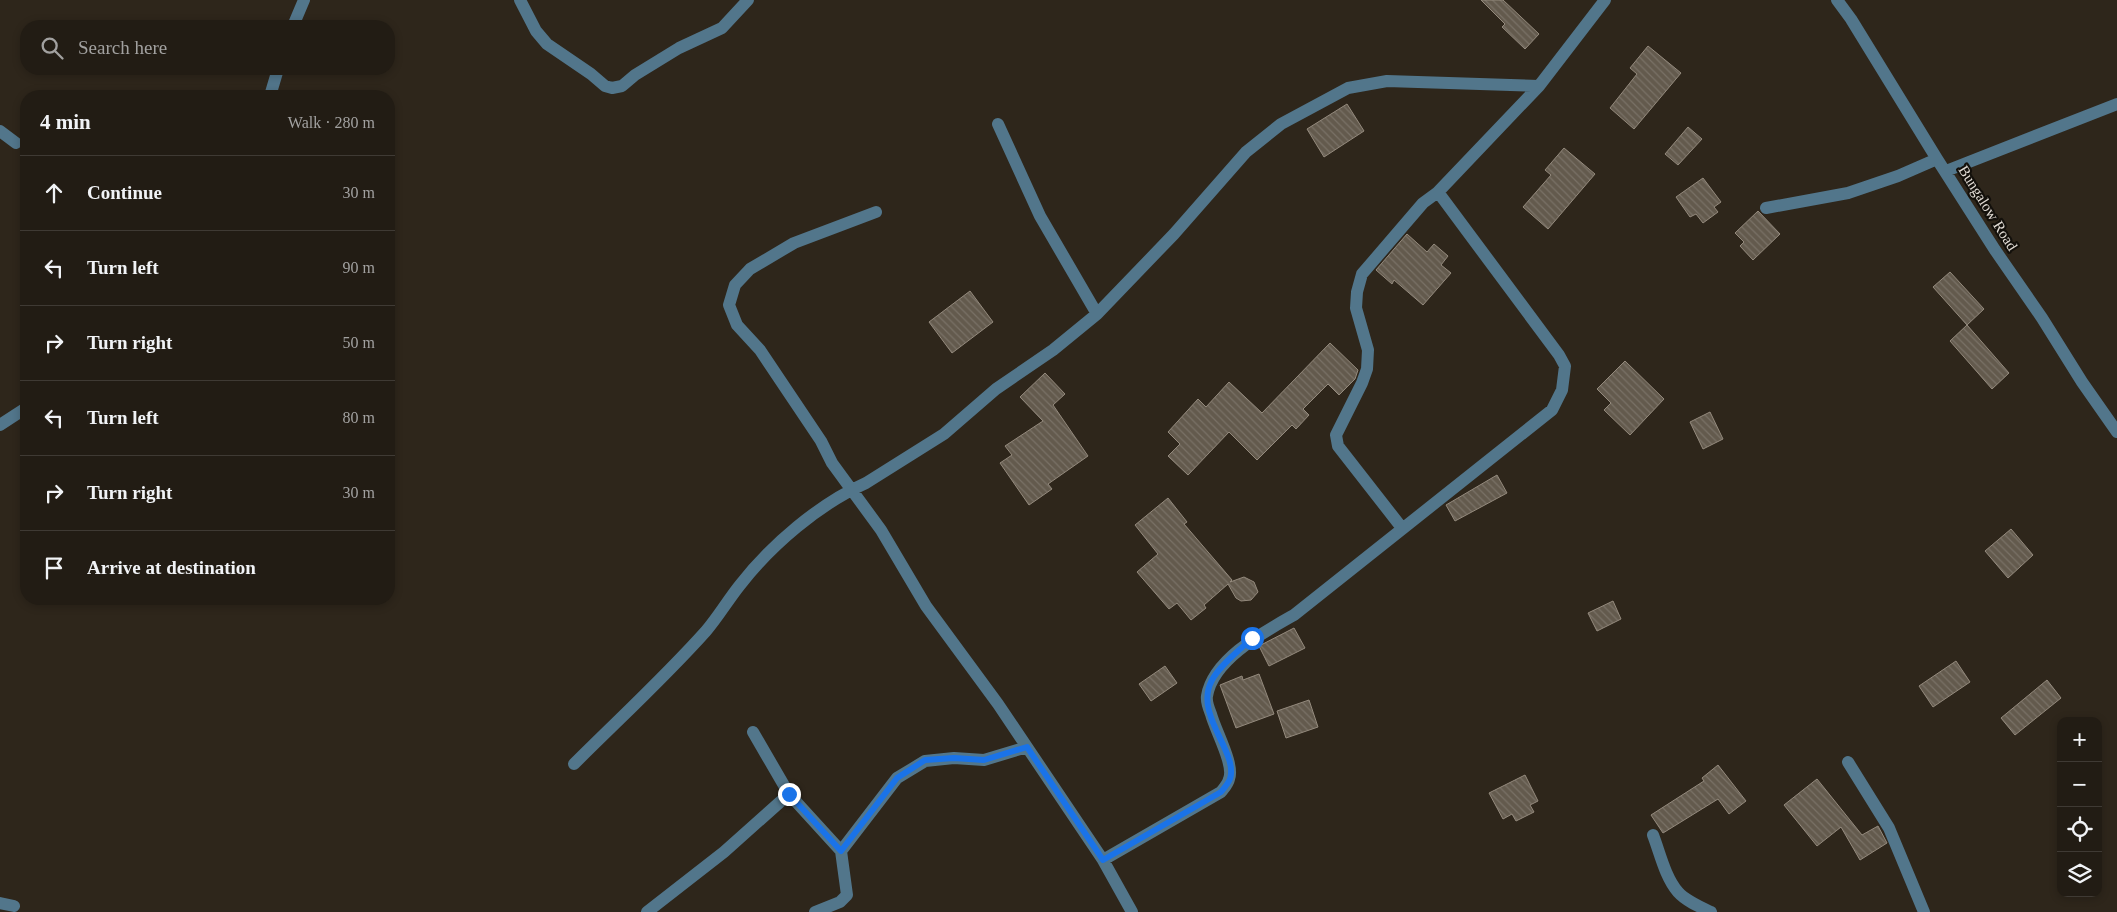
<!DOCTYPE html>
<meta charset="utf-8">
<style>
:root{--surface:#221c14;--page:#2e2922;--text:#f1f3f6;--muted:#a2a1a0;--line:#3f3a34}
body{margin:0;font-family:Georgia,serif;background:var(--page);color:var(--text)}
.controls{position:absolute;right:15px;bottom:15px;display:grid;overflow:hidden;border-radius:10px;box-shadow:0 2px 8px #0003}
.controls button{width:45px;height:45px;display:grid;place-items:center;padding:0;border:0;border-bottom:1px solid var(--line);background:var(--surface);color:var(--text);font:25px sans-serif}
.stop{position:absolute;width:15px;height:15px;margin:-11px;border:4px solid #1a73e8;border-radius:50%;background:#fff}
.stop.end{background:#1a73e8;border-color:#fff;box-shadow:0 1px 5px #0008}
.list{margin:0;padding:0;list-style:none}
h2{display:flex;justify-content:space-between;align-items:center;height:65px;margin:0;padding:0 20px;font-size:21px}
h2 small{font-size:16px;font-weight:400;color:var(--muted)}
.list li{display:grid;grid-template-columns:32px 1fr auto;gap:15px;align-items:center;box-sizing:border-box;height:75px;padding:0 20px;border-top:1px solid var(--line)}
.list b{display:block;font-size:19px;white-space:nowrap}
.list em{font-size:16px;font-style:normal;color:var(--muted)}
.icon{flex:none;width:28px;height:28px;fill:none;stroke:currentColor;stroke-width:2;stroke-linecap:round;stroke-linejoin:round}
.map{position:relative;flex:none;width:2117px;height:912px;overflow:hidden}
.search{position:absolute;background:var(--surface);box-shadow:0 2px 8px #0003;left:20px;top:20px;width:375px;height:55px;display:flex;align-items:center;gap:12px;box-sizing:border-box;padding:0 18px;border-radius:20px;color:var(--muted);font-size:19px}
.panel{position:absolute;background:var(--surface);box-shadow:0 2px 8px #0003;left:20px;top:90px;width:375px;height:515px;border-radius:20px}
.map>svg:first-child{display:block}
</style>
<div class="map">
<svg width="2117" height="912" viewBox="0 0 2117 912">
<defs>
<pattern id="building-back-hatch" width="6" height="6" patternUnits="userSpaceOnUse" patternTransform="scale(1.25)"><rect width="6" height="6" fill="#635a4d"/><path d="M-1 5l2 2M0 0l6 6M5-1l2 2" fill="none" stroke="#797166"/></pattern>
</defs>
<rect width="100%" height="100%" fill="#2e261b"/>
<path fill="url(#building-back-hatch)" stroke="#948a7d" d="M1481,0H1503L1539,34L1525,49L1502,27L1505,24Z
M1648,46L1681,73L1634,129L1610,108L1637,74L1630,68Z
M1347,104L1364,131L1324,157L1307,129Z
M1688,127L1702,139L1678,165L1665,154Z
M1564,148L1595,174L1548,229L1523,207L1551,175L1545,170Z
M1703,178L1721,202L1714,207L1718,212L1703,223L1696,214L1690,217L1676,197Z
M1758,211L1780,234L1753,260L1740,246L1744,242L1735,233Z
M1407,234L1427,252L1434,244L1448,256L1441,265L1451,273L1423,305L1394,280L1392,284L1376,270Z
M1950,272L1984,309L1967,325L1933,287Z
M970,291L993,322L952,353L929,322Z
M1967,325L2009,373L1992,389L1950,341Z
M1330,343L1358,370L1355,379L1339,395L1328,384L1303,409L1309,415L1296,429L1292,425L1257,460L1229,432L1188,475L1168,456L1180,444L1168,432L1198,399L1206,407L1229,382L1262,413Z
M1625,361L1664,399L1630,435L1604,410L1611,403L1597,389Z
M1045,373L1065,394L1053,405L1088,456L1048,484L1052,489L1029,505L1000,463L1012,455L1005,446L1043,421L1020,397Z
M1710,412L1723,439L1703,449L1690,422Z
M1497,475L1507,493L1455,521L1446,505Z
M1168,498L1187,522L1184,524L1232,580L1230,582L1244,577L1254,582L1258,592L1251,600L1241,601L1236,598L1228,584L1204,605L1206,608L1191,620L1177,603L1169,609L1137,572L1158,554L1135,525Z
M2011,529L2033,555L2008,578L1985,551Z
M1613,601L1621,619L1597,631L1588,613Z
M1294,628L1305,648L1269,666L1259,646Z
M1956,661L1970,682L1933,707L1919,686Z
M1165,666L1177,683L1151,701L1139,684Z
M1259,674L1274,714L1236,728L1220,685L1242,676L1243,680Z
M2047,680L2061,698L2015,735L2001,718Z
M1309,700L1318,727L1286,738L1277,711Z
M1718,765L1746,801L1729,814L1718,799L1663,833L1651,815L1704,781L1702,778Z
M1525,775L1538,801L1530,805L1534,812L1516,821L1512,814L1503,819L1489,793Z
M1817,779L1862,835L1878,826L1887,843L1860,860L1841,827L1817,846L1784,805Z"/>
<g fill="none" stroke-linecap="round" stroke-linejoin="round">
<path stroke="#52768b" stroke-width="12" d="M520,0L536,31L547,44L591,74L605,86L612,88L622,86L635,75L679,48L722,28L748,0
M1837,0L1851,19L1937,159L1995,250L2042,318L2082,382L2117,432
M293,26L304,0
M270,96L278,69
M998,124L1040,216L1097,314
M0,131L16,143
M1946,171L2117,104
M1766,208L1848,193L1898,176L1937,159
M876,212L794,243L750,269L735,285L729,305L737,325L760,350L821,441L832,463L881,530L926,606L998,704L1103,860L1132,912
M0,425L26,408
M1402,528L1338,446L1336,435L1362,383L1367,369L1368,350L1356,308L1357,292L1362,274L1423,203L1438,192
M753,732L789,794
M1848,762L1889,828L1924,912
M574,764C618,720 664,678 706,631C718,617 728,600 740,585C771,545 819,504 866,483L944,434L996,389L1053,350L1097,314L1174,234L1246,152L1281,124L1348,88L1387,81L1539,86
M1653,835C1660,853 1665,877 1678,892C1686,901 1700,907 1711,912
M841,851L897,778L925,761L954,758L984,760L1027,747
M1103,860L1221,792C1224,788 1228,784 1229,779C1235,765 1215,730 1211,714C1209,709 1206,702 1207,696C1213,659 1264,632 1294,615L1552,410L1562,390L1565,366L1559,355L1438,192L1539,86L1605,0
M0,903L14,906
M647,912L724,852L789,794L841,851L847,895L840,902L815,912"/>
</g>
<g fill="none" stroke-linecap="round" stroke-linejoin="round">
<path stroke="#1a73e8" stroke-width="6" d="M789,794L841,851L897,778L925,760L954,758L984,760L1027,747L1103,860L1221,792C1224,788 1228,784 1230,779C1239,752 1193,715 1212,680C1221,664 1239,651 1252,638"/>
</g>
<g text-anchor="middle" stroke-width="4.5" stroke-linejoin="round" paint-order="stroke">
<g font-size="15" fill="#e2dcd5" stroke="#13100b">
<text transform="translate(1988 208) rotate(58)" y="5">Bungalow Road</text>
</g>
</g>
</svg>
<div class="controls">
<button>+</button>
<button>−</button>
<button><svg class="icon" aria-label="locate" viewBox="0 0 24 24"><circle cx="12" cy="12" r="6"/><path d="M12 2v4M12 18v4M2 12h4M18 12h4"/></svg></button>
<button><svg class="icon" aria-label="layers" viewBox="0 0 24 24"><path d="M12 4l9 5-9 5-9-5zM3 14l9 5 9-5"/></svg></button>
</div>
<div class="stop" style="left:1252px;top:638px"></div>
<div class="stop end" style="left:789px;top:794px"></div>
<div class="search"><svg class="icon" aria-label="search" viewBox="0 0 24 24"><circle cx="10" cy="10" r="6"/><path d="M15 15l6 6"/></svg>Search here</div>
<section class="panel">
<h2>4 min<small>Walk · 280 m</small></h2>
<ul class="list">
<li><svg class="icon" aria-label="ahead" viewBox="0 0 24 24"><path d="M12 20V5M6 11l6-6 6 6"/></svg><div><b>Continue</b></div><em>30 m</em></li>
<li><svg class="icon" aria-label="left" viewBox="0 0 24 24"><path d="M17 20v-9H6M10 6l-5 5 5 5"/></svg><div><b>Turn left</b></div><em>90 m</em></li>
<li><svg class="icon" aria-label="right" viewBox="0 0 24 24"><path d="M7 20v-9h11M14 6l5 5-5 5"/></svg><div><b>Turn right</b></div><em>50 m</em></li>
<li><svg class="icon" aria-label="left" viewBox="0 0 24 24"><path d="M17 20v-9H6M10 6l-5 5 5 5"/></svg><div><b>Turn left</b></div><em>80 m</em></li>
<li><svg class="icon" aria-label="right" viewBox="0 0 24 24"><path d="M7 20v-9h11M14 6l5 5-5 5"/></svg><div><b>Turn right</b></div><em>30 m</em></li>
<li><svg class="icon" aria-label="arrive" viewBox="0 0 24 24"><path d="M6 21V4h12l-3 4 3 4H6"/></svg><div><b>Arrive at destination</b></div></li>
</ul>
</section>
</div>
